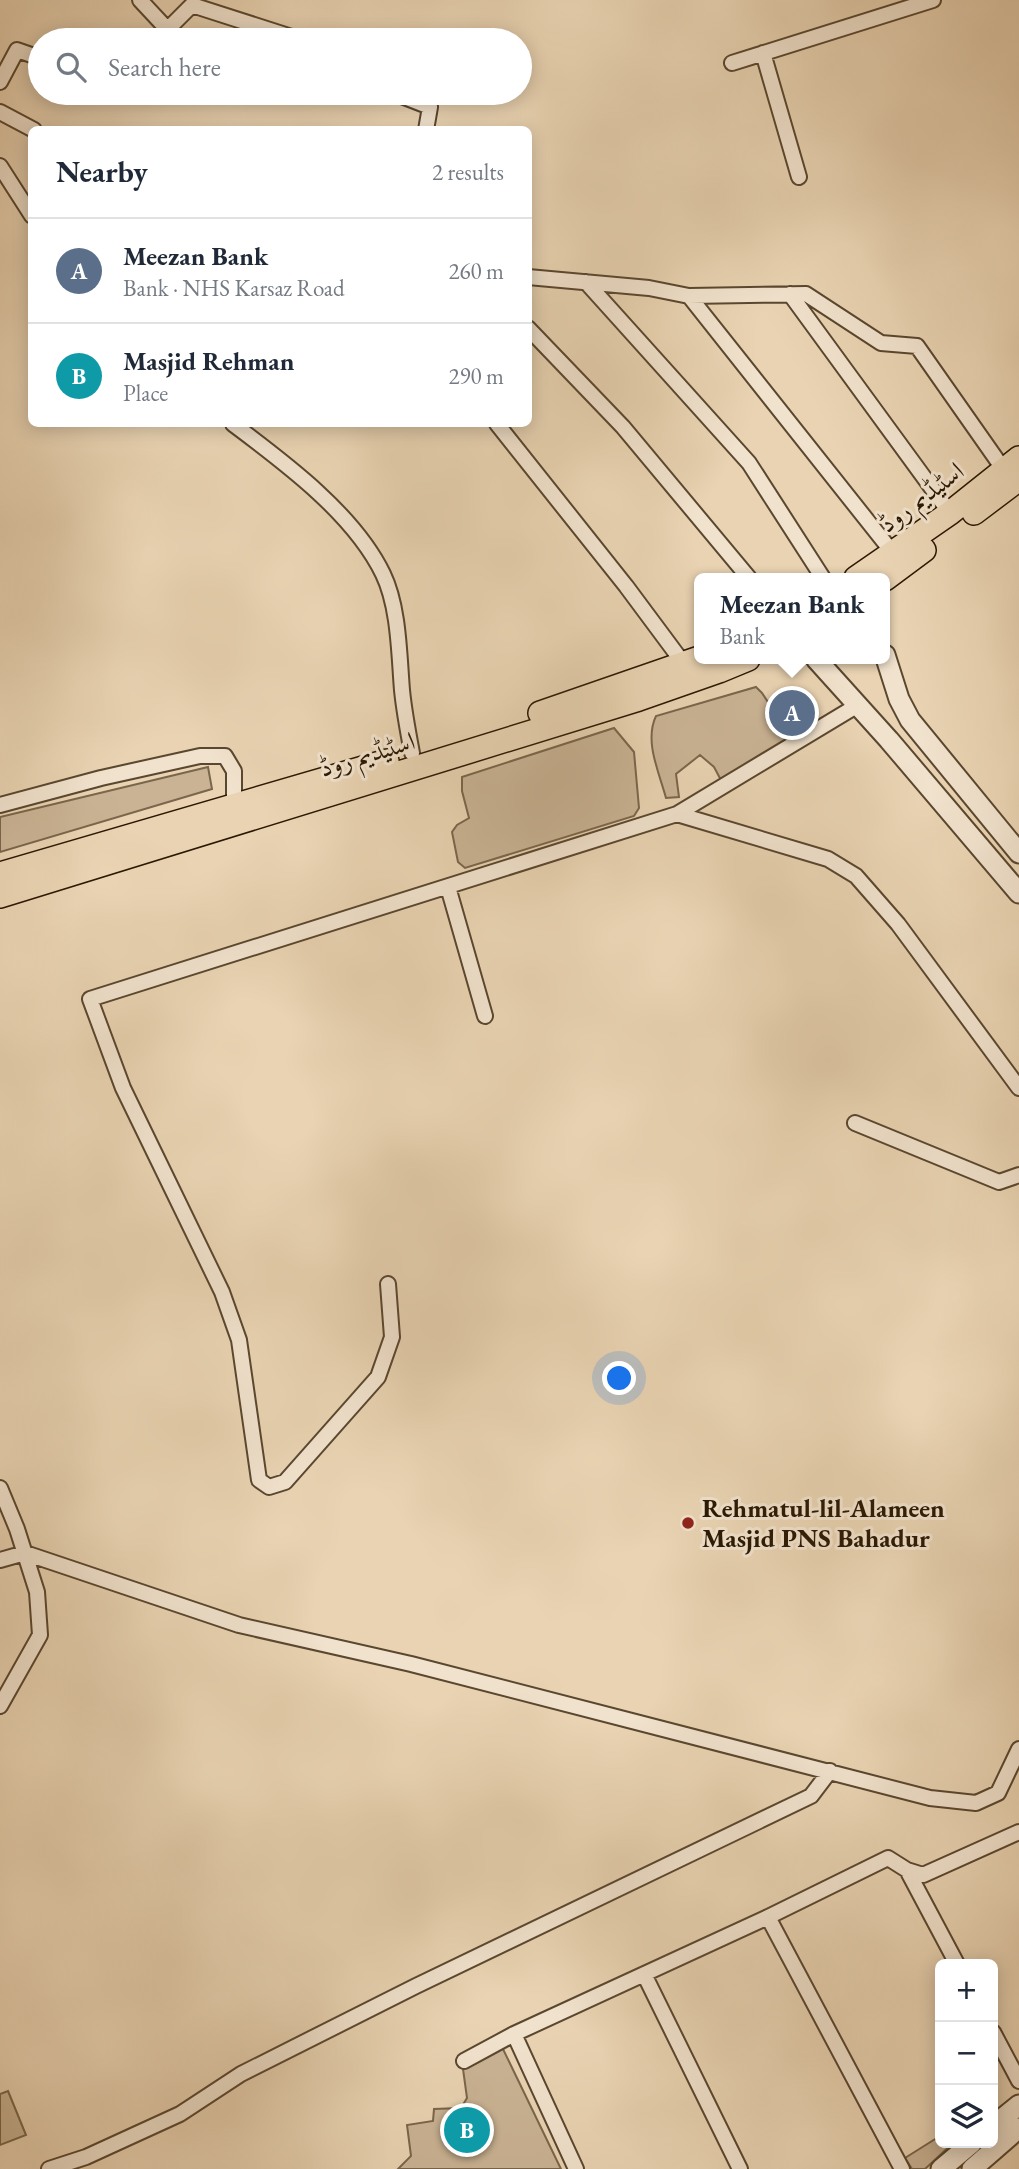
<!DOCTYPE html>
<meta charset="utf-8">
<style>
:root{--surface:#fff;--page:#f6f6f7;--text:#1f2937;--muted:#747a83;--line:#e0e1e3;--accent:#7c3aed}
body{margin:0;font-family:"EB Garamond",Amiri,serif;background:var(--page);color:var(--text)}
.controls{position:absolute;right:21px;bottom:21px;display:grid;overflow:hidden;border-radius:10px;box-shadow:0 4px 18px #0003}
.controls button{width:63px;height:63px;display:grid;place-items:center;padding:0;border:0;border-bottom:2px solid var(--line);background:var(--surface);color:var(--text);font:35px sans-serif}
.you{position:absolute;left:620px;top:1379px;width:24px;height:24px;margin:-18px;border:5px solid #fff;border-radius:50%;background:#1a73e8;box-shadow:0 0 0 10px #1a73e833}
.badge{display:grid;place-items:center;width:46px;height:46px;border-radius:50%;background:var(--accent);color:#fff;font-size:23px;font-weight:700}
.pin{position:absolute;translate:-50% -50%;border:4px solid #fff;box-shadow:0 2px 7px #0006}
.popup{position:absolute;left:694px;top:573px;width:196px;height:91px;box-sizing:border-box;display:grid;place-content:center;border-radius:10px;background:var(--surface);filter:drop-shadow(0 2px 5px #0005);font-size:23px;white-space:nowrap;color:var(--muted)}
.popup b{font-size:26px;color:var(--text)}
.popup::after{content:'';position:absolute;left:50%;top:100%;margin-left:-14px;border:14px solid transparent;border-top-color:var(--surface)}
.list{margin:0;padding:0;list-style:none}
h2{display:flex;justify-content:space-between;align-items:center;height:91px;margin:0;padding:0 28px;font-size:30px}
h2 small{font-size:23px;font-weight:400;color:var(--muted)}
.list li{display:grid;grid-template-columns:46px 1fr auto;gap:21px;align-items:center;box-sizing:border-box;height:105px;padding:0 28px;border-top:2px solid var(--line)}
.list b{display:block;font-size:26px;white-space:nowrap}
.list p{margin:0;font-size:23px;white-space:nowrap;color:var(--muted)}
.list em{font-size:23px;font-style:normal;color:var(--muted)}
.icon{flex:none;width:38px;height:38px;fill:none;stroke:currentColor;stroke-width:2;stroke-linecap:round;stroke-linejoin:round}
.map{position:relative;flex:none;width:1019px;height:2169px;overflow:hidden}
.search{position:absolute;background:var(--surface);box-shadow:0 4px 18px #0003;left:28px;top:28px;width:504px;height:77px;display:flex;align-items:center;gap:18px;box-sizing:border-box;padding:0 24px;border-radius:38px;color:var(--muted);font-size:26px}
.panel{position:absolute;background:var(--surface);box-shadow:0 4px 18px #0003;left:28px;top:126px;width:504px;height:301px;border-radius:10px}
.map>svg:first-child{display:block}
</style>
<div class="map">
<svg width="1019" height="2169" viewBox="0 0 1019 2169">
<rect width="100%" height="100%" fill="#e9d3b2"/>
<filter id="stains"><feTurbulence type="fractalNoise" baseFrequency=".00286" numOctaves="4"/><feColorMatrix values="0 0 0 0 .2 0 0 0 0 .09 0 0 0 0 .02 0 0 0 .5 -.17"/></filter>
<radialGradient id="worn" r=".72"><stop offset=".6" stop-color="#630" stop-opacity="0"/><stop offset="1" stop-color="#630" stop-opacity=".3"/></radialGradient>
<path fill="#c9b394" stroke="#7a664c" stroke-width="2" d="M756,687L762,693L792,739L722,782L714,767L700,755L676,774L679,797L666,798C659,772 644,741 656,716Z
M614,728L634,752L639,808L634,816L465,868L458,862L452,832L457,825L469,818L462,791V777Z
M208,767L212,789L0,852V817Z
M502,2047L561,2169H398L411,2156L407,2125L433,2121L434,2109L461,2108L467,2098L463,2069Z
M8,2091L26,2135L0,2145V2094Z
M940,2136V2143H953L925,2169H912L905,2158Z"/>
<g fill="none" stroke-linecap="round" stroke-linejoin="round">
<g stroke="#5a472f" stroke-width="18">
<path id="minor" d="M140,0L167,29
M157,40L192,5L301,40
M763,53L799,177
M732,63L933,0
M0,82L17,50L40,58
M394,93L430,107L426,130
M0,112L34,130
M0,166L32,216
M528,277L649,288L689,296L806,294L881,343L917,346L1004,470
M586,282L749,463L823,578
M790,294L950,513
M689,296L893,553
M528,328L623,427L749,578
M233,424C285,463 354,514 383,574C399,607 399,654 402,690C404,711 408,732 412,753
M497,424L626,586L684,664
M0,805L101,778L200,756H225L234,771V805
M677,814L828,859L856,876L898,924L1019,1088
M448,887L485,1016
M855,1123L999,1182L1019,1175
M388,1284L392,1337L378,1377L285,1482L269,1487L259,1480L239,1340L222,1292L123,1088L90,999L677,814L858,705
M0,1488L17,1529L37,1592L40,1635L0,1706
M0,1560L25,1553L239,1625L411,1664L930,1798L976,1803L998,1793L1019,1749
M907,1870L957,1964
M768,1917L888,1858L907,1870L923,1875L1019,1832
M644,1974L740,2169
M993,2032L1019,2081
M514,2034L576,2169
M464,2061L514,2034L768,1917L902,2169
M49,2169L86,2157L180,2114L241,2074L416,1986L811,1796L830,1771"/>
</g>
<g stroke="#5a472f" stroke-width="23">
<path id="tertiary" d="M885,655L899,699L910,720L1019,853
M816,659L889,740L1019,893
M993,2126L1019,2105
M941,2169L972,2143
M972,2169L1019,2128"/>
</g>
<g stroke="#2b1803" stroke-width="26">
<path id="primary" d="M974,513L1019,479
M856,578L950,513L1019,458
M885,579L924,550
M540,713L699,658
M0,874L387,761
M0,896L639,699L719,671L748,659"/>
</g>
<use href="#minor" stroke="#f1e2cd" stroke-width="14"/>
<use href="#tertiary" stroke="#f1e2cd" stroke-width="19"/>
<use href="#primary" stroke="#e9d3b2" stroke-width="23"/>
</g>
<circle fill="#8f2418" stroke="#f1e2cd" stroke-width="2.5" cx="688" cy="1523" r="7"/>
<g text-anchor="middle" stroke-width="6" stroke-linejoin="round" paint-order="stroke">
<g font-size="26" fill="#2b1803" stroke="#f1e2cd">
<text transform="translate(921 497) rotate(-37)" y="9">اسٹیڈیم روڈ</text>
<text transform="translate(367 754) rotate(-17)" y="9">اسٹیڈیم روڈ</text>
</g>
<g font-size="26" font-weight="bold" fill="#2b1803" stroke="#f1e2cd" text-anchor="start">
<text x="702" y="1517">Rehmatul-lil-Alameen<tspan x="702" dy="30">Masjid PNS Bahadur</tspan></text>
</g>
</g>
<rect width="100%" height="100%" filter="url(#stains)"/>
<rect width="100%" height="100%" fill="url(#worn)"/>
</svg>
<div class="controls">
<button>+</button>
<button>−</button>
<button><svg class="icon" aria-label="layers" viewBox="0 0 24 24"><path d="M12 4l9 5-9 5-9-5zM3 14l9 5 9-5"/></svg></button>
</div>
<div class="you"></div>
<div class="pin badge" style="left:792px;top:713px;background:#5c6f8a">A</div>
<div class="popup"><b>Meezan Bank</b>Bank</div>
<div class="pin badge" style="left:467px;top:2130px;background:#0f9aa8">B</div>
<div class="search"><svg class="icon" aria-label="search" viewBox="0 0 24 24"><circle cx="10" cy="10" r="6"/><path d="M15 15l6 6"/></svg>Search here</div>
<section class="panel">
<h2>Nearby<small>2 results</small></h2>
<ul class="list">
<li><span class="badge" style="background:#5c6f8a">A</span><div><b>Meezan Bank</b><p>Bank · NHS Karsaz Road</p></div><em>260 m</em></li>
<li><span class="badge" style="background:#0f9aa8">B</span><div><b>Masjid Rehman</b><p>Place</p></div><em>290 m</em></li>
</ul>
</section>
</div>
